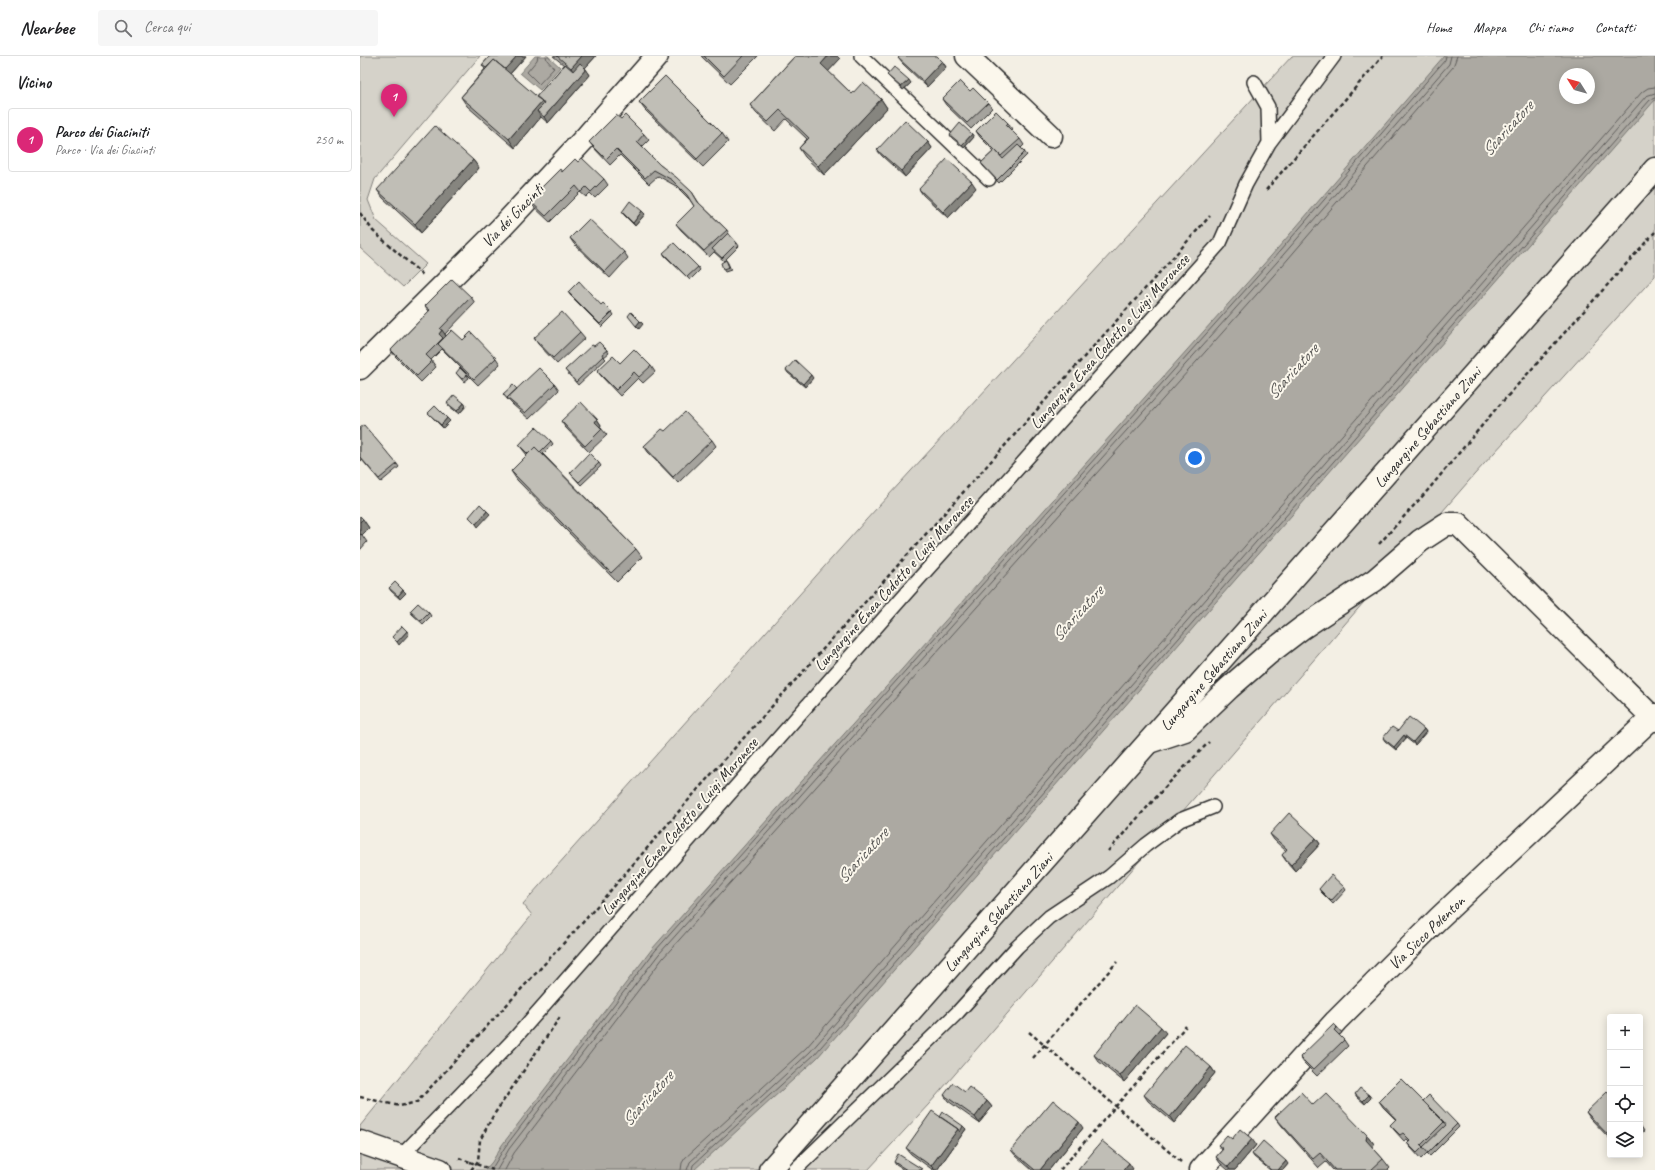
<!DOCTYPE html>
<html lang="it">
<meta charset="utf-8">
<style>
:root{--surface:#fff;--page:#f6f6f6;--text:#202124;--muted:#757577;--line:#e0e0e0;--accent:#db2777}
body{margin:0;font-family:Caveat,sans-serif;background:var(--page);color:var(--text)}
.controls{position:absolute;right:12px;bottom:12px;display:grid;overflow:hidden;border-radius:4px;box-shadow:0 2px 10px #0003}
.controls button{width:36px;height:36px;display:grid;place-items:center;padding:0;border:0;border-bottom:1px solid var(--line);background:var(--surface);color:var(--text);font:20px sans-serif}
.compass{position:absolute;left:1199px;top:12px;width:36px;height:36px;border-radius:50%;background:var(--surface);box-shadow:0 2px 10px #0003;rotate:307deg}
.you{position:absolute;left:835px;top:402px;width:14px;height:14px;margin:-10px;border:3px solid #fff;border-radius:50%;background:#1a73e8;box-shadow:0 0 0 6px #1a73e833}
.badge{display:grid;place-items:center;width:26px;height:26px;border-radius:50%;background:var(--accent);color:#fff;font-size:13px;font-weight:700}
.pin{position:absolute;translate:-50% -33px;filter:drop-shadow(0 1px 2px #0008)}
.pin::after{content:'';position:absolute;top:21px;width:14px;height:12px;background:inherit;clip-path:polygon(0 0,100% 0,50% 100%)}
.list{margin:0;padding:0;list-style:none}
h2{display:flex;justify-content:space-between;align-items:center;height:52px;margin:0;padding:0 16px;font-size:17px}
h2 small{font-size:13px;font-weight:400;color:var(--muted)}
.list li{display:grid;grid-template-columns:26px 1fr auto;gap:12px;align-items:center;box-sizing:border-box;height:64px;margin:0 8px 8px;padding:0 8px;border:1px solid var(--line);border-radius:4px}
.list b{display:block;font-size:15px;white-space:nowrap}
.list p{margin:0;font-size:13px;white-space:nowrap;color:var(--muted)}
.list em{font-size:13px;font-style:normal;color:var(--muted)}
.icon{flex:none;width:22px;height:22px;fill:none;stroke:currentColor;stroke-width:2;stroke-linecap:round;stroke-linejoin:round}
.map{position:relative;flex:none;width:1295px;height:1114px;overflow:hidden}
header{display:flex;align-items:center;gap:24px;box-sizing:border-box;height:56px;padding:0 20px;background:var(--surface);border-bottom:1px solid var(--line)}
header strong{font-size:19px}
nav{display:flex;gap:22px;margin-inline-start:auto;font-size:14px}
.search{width:280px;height:36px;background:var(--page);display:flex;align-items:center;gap:10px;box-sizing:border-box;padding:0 14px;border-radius:4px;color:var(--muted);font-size:15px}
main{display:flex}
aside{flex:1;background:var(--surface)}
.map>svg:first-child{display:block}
</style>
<header>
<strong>Nearbee</strong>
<div class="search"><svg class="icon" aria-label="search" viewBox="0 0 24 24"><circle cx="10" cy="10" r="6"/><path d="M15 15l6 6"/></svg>Cerca qui</div>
<nav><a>Home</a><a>Mappa</a><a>Chi siamo</a><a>Contatti</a></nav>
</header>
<main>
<aside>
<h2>Vicino<small></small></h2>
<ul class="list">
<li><span class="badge">1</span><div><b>Parco dei Giaciniti</b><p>Parco · Via dei Giacinti</p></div><em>250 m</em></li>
</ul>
</aside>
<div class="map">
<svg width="1295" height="1114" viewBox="0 0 1295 1114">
<rect width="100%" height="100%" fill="#f3efe4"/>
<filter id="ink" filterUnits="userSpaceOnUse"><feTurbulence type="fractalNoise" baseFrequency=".025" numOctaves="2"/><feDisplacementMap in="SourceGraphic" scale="8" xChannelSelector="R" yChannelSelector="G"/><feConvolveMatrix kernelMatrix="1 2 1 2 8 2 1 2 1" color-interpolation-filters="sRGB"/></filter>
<g filter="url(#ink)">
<path fill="#d5d2c9" stroke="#807e7a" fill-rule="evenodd" d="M0,0H120L15,123L8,144L16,164L66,208L43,231L0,192Z
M932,0H1295V220L1114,419L569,1048L508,1114H0V1070L172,859L163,848L506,464ZM1205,18H1229V42H1205Z"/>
<path fill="#aca9a2" stroke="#787772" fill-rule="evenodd" d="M175,0H188L200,11L180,34L160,17Z
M1084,0H1295V44L457,1002L334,1114H125L132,1106L142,1089L292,893L911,200ZM1205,18H1229V42H1205Z"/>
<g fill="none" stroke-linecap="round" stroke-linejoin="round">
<path stroke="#5f5d5b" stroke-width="1" d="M178,0L177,4L167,16L179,28L194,12L187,4L186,0
M131,1114L145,1091L295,895L913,203L1085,4L1086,0
M137,1114L149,1093L299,898L917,206L1089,8L1091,0
M145,1114L154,1097L303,902L922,210L1093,11L1097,0
M321,1114L322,1107L325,1102L446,992L1282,36L1288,32L1295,31
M327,1114L330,1106L450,996L1286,40L1295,37
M332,1114L333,1109L454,999L1290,44L1295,42"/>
<g stroke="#2b2b2b" stroke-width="16">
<path id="lane" d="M501,0L629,123
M894,26L908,51L909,87
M41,1100L154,983L547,536L860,187L886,128L909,87L974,0
M435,1114L598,956L657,891L689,861L749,821L786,789L820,764L853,751"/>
</g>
<g stroke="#2b2b2b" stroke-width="25">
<path id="street" d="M607,0L691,80
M0,312L141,172L227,80L297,0
M789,686L825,674L869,632L908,598L942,572L1015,524L1060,485L1086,468H1098L1295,664
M841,1114L976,965L1079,862L1295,659"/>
</g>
<g stroke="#2b2b2b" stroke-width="25">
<path id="secondary" d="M0,1086L80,1114
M410,1114L1295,113"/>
</g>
<path stroke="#2b2b2b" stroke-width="2.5" stroke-dasharray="4 3" stroke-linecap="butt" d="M906,134L1023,0
M0,157L13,175L63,219
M1019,488L1068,434L1135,354L1295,176
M748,795L808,728L849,686
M669,976L821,1106
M673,1002L757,906
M0,1041L40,1050L57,1046L225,864L339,732L850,160
M99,1102L110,1106
M111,1114L118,1105L120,1084L133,1060L200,961
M700,1114L826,970"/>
<use href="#lane" stroke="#fbf7ec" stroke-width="13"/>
<use href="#street" stroke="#fbf7ec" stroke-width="22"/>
<use href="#secondary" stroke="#fbf7ec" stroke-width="22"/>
<path stroke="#2b2b2b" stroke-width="2.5" stroke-dasharray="4 3" stroke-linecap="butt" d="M110,1106L133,1114"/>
</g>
<path fill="#a5a39d" stroke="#2b2b2b" d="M130,0H166L150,18L176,41L204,9L193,0H236L225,12L230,19L188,67L181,61L155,92L107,50L101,41L125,13L122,9Z
M341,0H398L370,28Z
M435,0H477L480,3L468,15L492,38L521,43L527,52L464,119L445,101L439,92L447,83L426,63L415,75L396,57L390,49Z
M538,2L582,5L586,11L567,31L543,8Z
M527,19L551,27L543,34L530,22Z
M610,35L628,47L632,52L611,73L586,49L582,43Z
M279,46L362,77L368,86L343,111L285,54Z
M648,67L652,73L651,74L660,83L664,89L661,92L667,99L639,127L623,110L621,107L634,95L620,81L616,75Z
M284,78L289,84L282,91L300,109L332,136L339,147L367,174L370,180L377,187L379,190L364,205L354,196L349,201L321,174L316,168L334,150L330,144L316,130L298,120L289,128L260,99L250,109L234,92L229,86Z
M590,79L614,81L604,92L592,82Z
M568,86L572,92L545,121L522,100L517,94Z
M113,104L119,112L61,177L23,142L17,134Z
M218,106L244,123L248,129L235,142L230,137L226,141L220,136L190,166L173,150L169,144L202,116Z
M616,132L588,162L563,139L559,133Z
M282,155L285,158L275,170L264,159L262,156Z
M210,182L264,196L268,202L250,222L214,188Z
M303,197L338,211L340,214L330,224L305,200Z
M366,204L368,207L371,214L365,216L363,213Z
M208,236L241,249L252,256L254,259L242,271L210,239Z
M111,241L115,247L85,278L86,280L103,284L136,302L140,308L118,329L82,293L71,304L76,311L61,326L35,300L31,294L69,255L65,250Z
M220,276L225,282L197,308L178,288L174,282Z
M234,290L247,294L249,297L244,301L246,303L218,329L205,314Z
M260,307L291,310L295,316L283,327L278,322L260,340L242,321L237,315Z
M426,314L453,322L445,331L428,317Z
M96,317L107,319L109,322L104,326Z
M195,328L199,334L169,363L152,348L143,338L157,333Z
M87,347H104L106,350L99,358L89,350Z
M68,357L90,365L83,372Z
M237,363L241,369L240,371L247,379L229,396L205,371L201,365Z
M0,372L37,408L39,411L21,426L2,404L0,405Z
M305,375L352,384L356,390L318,427L288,396L284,390Z
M191,385L193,388L183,398L276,493L282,501L257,526L157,424L151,415L167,399L159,389Z
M239,407L241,410L221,429L210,417Z
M0,460L9,472L2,479L7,486L0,494Z
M29,532L43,534L46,537L40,543L31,535Z
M50,555L69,557L71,560L63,568L52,558Z
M1064,673L1066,676L1055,689L1046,682L1036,694L1025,685L1023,682L1038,675Z
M910,778L956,782L960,788L935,815L926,805L922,799L926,795L914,784Z
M984,831L986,834L973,848L961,836L959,833Z
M977,971L982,977L979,979L984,984L988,990L957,1020L944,1007L940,1001Z
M806,977L764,1026L738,1005L734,999Z
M851,1011L855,1017L814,1067L788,1045L784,1039Z
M605,1036L627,1045L632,1051L619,1067L588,1045L584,1039Z
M995,1038L1009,1039L1011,1042L1005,1048L997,1041Z
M1250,1039V1083L1230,1062L1226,1056Z
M1019,1045H1063L1097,1068L1099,1071L1070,1100L1067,1097L1061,1103L1051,1092L1047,1087L1049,1085L1047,1083L1044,1085L1035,1075L1030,1069L1036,1064L1023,1051Z
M953,1049L1007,1079L1014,1088L1012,1091L1023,1103L1030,1112L1028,1114H973L966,1106L959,1112L922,1070L915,1061Z
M580,1061L606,1073L577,1114H573L551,1098L546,1092Z
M1280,1069L1284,1075L1280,1078Z
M723,1072L689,1114H672L656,1100L651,1094Z
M858,1089H896L875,1114H868L860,1107L856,1101L862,1094Z
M892,1098L928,1108L923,1114H910L894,1101Z
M534,1106L562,1113V1114H544L536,1109Z"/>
<path fill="#86857f" stroke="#2b2b2b" d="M157,0H166L148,20L144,14Z
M222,0H236L217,21L211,12Z
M468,0H477L480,3L467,17L461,8Z
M582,5L586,11L567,31L563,25Z
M226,13L230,19L188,67L184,61Z
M549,24L551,27L543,34L541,31Z
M521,43L527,52L464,119L458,110Z
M182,45L188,54L177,55L181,61L155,92L149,83Z
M612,78L614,81L604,92L602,89Z
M568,86L572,92L545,121L541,115Z
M113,104L119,112L61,177L55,168Z
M612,126L616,132L588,162L583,156Z
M282,155L285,158L275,170L273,167Z
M280,265L283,268L279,273L276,270Z
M82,274L86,280L84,283L79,278Z
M451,319L453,322L445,331L443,328Z
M104,347L106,350L99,358L97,355Z
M87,362L90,365L83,372L81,369Z
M237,363L241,369L239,372L235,366Z
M127,455L130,458L118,471L116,468Z
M3,463L9,472L2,479L1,478L0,479V466Z
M43,534L46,537L40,543L38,540Z
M47,575L49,578L39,589L37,586Z
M1064,673L1066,676L1055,689L1053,686Z
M1044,679L1046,682L1036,694L1034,691Z
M956,782L960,788L935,815L931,809Z
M801,971L806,977L764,1026L760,1020Z
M851,1011L855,1017L814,1067L810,1061Z
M1009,1039L1011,1042L1005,1048L1003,1045Z
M627,1045L632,1051L619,1067L615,1061Z
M719,1066L723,1072L689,1114H680Z
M603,1070L606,1073L577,1114H575L571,1110L598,1073Z
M1007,1079L1014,1088L1012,1093L1006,1084Z
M892,1083L896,1089L875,1114H870L868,1111Z
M926,1105L928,1108L923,1114H918Z
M769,1107L773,1113L772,1114H763Z"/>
<path fill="#c0beb6" stroke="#2b2b2b" d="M130,0H157L145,13L134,4L126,12L122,9Z
M197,0H222L211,12Z
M344,0H383L364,20Z
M435,0H468L461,8L492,38L503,26L521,43L458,110L439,92L449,82L420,54L408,66L390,49Z
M540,0H577L582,5L563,25L538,2Z
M134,4L182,45L149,83L101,41Z
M220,7L226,13L184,61L177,55L184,48L182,45L176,41L205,8L213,15Z
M534,11L549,24L541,31L527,19Z
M305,20L362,77L337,103L279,46Z
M600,25L610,35L613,32L628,47L607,67L582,43Z
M636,55L648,67L646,69L660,83L641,100L616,75Z
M256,59L261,63L265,59L284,78L277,86L300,109L316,121L332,136L338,146L367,174L344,195L316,168L334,150L327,139L312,124L294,114L285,122L256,93L246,103L229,86Z
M545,64L568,86L541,115L517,94Z
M600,67L612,78L602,89L590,79Z
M75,70L113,104L55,168L17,134Z
M658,89L665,96L637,124L621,107L635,94L643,103Z
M222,102L244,123L231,136L226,131L221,136L216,130L186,160L169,144L200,113L202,116L215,103L218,106Z
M587,103L612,126L583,156L559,133Z
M270,145L282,155L273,167L262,156Z
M229,163L264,196L245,216L210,182Z
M368,177L377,187L362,202L352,193Z
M314,187L338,211L327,221L303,197Z
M366,204L369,211L363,213L361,207Z
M92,223L111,241L80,273L82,274L79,278L83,282L66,299L72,305L57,320L31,294L70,254L65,250Z
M219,225L241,249L243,247L252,256L240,268L208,236Z
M202,256L220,276L193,302L174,282Z
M271,256L280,265L276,270L268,260Z
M92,274L103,284L111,276L136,302L114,323L78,288Z
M239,286L247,294L242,298L243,300L216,326L205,314L232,289L234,290Z
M274,293L291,310L279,321L274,316L256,334L237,315L253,300L260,307Z
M435,304L451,319L443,328L426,314Z
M100,312L107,319L102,323L96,317Z
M179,312L195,328L165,357L147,342Z
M153,329L157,333L147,342L149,345L143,338Z
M94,339L104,347L97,355L87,347Z
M221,346L237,363L235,366L242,373L225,390L201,365Z
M75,350L87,362L81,369L68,357Z
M325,356L352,384L313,421L284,390L302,373L305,375Z
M4,369L37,408L19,423L0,401V372Z
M176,371L191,385L180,396L175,391L168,398L159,389Z
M175,391L276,493L251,517L151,415Z
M229,397L239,407L219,426L210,417Z
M120,448L127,455L116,468L109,461Z
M0,460L3,463L0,466Z
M35,526L43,534L38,540L29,532Z
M58,547L69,557L61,565L50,555Z
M42,570L47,575L37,586L32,581Z
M1049,661L1064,673L1053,686L1044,679L1034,691L1023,682L1032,671L1038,675Z
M929,757L956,782L931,809L922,799L927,793L910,778Z
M971,819L984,831L971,845L959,833Z
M775,949L801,971L760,1020L734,999Z
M974,968L977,971L974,974L984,984L953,1014L940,1001Z
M825,989L851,1011L810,1061L784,1039Z
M1041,1023L1084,1066L1061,1089L1063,1091L1057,1097L1047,1087L1050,1084L1043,1077L1040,1079L1030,1069L1036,1063L1019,1045Z
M593,1027L605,1036L609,1031L627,1045L615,1061L584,1039Z
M1000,1032L1009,1039L1003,1045L995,1038Z
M941,1036L953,1049L966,1037L1007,1079L1006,1084L1023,1103L1011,1114H975L960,1097L953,1103L915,1061Z
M1247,1036L1250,1039V1081L1226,1056Z
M1069,1039L1097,1068L1068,1097L1063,1091L1086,1069L1084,1066L1063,1045Z
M693,1044L719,1066L680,1114H675L651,1094Z
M572,1055L598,1073L571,1110L546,1092Z
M583,1056L603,1070L600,1076L598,1073L580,1061Z
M880,1073L892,1083L868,1111L856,1101L863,1093L858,1089L867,1079L872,1083Z
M742,1085L769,1107L763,1114H718Z
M903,1085L926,1105L918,1114H911L892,1098Z
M538,1098L562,1113L561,1114H547L534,1106Z"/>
</g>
<g text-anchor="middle" stroke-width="4" stroke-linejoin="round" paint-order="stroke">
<g font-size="16" fill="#2b2b2b" stroke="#fbf7ec">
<text transform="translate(152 159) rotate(-46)" y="6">Via dei Giacinti</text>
<text transform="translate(749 285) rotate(-48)" y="6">Lungargine Enea Codotto e Luigi Maronese</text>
<text transform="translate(1067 371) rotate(-49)" y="6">Lungargine Sebastiano Ziani</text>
<text transform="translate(533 527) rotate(-48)" y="6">Lungargine Enea Codotto e Luigi Maronese</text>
<text transform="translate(853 614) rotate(-49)" y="6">Lungargine Sebastiano Ziani</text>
<text transform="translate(319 770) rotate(-49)" y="6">Lungargine Enea Codotto e Luigi Maronese</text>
<text transform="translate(638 856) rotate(-48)" y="6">Lungargine Sebastiano Ziani</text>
<text transform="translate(1066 876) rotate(-44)" y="6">Via Sicco Polenton</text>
</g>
<g font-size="17" font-style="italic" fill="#585755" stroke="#fbf7ec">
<text transform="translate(1147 72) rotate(-48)" y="6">Scaricatore</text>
<text transform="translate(932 315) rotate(-48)" y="6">Scaricatore</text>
<text transform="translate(717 557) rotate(-48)" y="6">Scaricatore</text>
<text transform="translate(502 799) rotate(-48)" y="6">Scaricatore</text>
<text transform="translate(287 1042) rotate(-48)" y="6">Scaricatore</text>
</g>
</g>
</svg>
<div class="controls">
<button>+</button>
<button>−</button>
<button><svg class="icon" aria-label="locate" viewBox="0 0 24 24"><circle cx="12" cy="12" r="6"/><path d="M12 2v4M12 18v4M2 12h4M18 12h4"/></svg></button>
<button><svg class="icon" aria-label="layers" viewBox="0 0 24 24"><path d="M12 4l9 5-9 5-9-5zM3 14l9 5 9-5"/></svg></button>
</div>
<svg class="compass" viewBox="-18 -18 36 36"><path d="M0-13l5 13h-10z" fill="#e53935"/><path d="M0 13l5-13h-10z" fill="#757577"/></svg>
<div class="you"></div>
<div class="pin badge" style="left:34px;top:61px">1</div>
</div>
</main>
